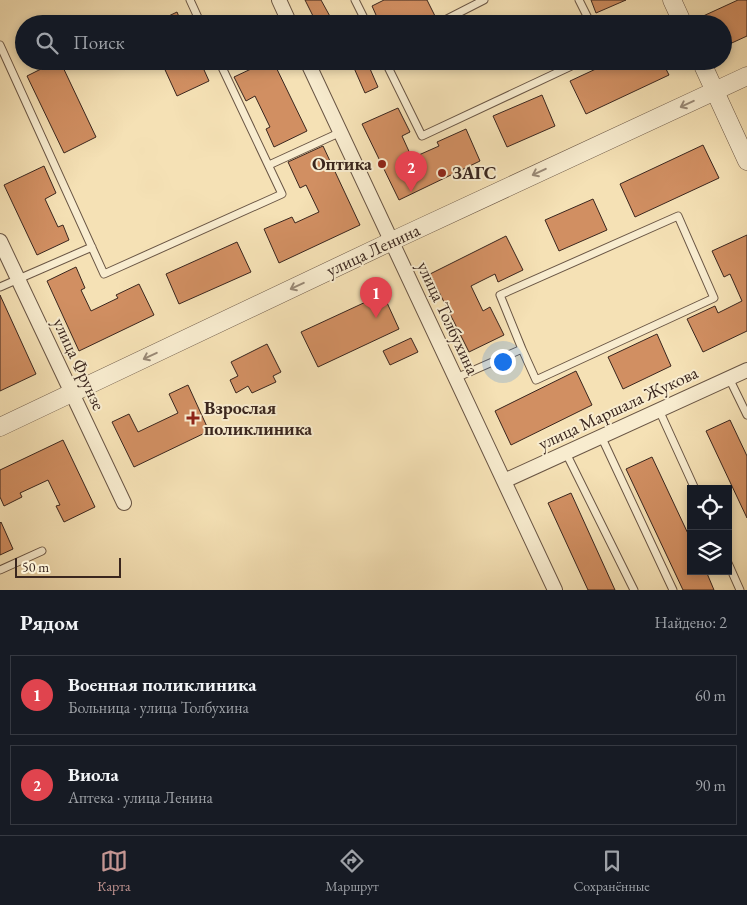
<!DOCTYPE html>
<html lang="ru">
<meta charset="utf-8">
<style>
:root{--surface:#171b24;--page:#20242c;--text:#f1f3f6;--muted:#9ea1a6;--line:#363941;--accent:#c59692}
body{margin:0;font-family:"EB Garamond",serif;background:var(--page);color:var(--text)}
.controls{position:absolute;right:15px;bottom:15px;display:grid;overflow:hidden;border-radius:0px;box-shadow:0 2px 8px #0003}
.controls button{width:45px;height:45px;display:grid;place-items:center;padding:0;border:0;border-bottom:1px solid var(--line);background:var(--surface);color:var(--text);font:25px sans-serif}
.scale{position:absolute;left:15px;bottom:12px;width:106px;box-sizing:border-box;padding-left:5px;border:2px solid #3a261e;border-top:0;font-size:14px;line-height:18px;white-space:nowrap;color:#3a261e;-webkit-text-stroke:4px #f8eccf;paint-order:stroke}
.you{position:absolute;left:502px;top:361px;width:18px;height:18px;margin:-12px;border:4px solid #fff;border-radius:50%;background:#1a73e8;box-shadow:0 0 0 8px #1a73e833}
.badge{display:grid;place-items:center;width:32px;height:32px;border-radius:50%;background:var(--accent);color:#fff;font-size:16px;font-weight:700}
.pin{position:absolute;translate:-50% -41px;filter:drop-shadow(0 1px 2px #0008)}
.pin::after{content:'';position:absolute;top:26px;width:18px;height:15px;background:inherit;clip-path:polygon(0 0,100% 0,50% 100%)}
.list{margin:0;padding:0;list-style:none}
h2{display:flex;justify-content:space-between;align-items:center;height:65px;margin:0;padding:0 20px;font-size:21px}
h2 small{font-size:16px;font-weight:400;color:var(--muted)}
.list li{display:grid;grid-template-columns:32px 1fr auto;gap:15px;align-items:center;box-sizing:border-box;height:80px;margin:0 10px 10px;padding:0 10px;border:1px solid var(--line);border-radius:0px}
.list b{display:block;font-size:19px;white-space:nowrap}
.list p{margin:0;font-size:16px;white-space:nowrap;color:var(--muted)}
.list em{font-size:16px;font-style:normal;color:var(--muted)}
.icon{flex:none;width:28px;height:28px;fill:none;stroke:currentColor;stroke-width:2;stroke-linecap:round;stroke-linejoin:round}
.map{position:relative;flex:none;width:747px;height:590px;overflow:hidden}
.search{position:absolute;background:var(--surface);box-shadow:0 2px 8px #0003;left:15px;right:15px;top:15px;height:55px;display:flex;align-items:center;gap:12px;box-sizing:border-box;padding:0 18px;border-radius:28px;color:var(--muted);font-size:19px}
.sheet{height:245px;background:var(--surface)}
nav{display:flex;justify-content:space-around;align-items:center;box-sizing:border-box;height:70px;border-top:1px solid var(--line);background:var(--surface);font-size:14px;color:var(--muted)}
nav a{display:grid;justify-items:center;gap:2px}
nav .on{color:var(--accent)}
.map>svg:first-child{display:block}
</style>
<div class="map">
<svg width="747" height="590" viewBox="0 0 747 590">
<rect width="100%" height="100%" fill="#f5e1b5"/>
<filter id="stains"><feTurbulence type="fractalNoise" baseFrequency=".004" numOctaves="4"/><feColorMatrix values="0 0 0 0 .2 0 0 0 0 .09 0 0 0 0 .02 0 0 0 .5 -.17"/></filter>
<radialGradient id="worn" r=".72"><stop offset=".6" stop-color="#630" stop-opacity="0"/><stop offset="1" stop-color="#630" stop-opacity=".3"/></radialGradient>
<path fill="#d18f62" stroke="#3a261e" d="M305,0H321L332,20L324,24H317Z
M384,0H427L435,16L420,24H380L372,6Z
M591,0H626L596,13Z
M738,0H747V36L723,47V24H704L701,17Z
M177,12L182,24H152Z
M57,61H60L96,137L64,153L27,76Z
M161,61H200L209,81L177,96Z
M268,61H273L307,131L274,147L266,129L270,127L255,96L246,101L234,77Z
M613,61H662L669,75L586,114L570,81Z
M367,62L378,87L365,93L354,68Z
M542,95L555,126L507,147L493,116Z
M398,108L410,132L402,136L412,158L439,146L437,142L466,129L480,161L399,200L362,124Z
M703,145L719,178L635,217L620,184Z
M323,146L360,225L279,263L264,229L292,217L295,223L319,212L306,185L300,188L288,162Z
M44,166L56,193L45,199L58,227L63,225L69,240L37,255L4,185Z
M593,199L607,230L559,251L545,220Z
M747,235V331L703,352L687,319L715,306L718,313L742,301L730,274L724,277L712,251Z
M506,236L523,270L498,282L495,274L471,286L483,311L490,307L504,335L469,352L430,274Z
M237,242L251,272L179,304L166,274Z
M76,267L85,288L81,290L91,311L118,298L116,295L139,284L154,315L79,351L47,281Z
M383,294L399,329L318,367L301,332Z
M0,295L36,374L0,391Z
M657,334L671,366L623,389L608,357Z
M411,338L418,352L390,365L383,351Z
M267,344L281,372L273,376L276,382L252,393L248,386L236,393L230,380L238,376L231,362Z
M576,371L592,405L511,445L495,411Z
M188,385L209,431L134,467L112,422L129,414L138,432L178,413L169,394Z
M730,420L747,456V518L706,431Z
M63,440L95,507L64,522L56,506L60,505L48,480L20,493L22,497L4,506L0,497V470Z
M652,457L691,540V571H706L714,590H683L626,469Z
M571,493L615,590H588L548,503Z
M1,522L13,549L0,555V523Z"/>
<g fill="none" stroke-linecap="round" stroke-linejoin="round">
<g stroke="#695544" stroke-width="9">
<path id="service" d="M190,0L201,24
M355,0L367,24
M579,0L591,24
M437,24L484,0
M663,24L679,16
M0,45L104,274L282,194L219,61
M385,61L422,136L582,61
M269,165L341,132
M0,287L92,247
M456,378L522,349L536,380L714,298L678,216L500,295L522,349
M729,378L747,415
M659,410L695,489
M601,436L673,590
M566,453L634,590
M728,563L740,590
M0,570L42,551"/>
</g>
<g stroke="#695544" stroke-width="16">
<path id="minor" d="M279,0L290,24
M307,61L555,590
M0,241L124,503
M504,481L747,370"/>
</g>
<g stroke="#695544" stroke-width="19">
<path id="tertiary" d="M672,0L683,24
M701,61L747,161
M0,427L392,241L747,76"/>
</g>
<use href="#service" stroke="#f8eccf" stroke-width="7"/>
<use href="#minor" stroke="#f8eccf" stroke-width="14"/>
<use href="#tertiary" stroke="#f8eccf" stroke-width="18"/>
</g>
<defs><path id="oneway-shaft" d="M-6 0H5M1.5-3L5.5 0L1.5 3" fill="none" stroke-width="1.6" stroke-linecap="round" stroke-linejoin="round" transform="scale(1.25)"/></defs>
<g stroke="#998976">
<use href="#oneway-shaft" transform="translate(687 104) rotate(155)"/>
<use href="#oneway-shaft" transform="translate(539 172) rotate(155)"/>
<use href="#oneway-shaft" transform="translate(297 286) rotate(155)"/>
<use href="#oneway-shaft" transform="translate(150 356) rotate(155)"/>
</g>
<g fill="#8f2418" stroke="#f8eccf" stroke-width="2">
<circle cx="382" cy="164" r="5"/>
<circle cx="442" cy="173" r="5"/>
<path d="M190.5 410.5h5v5h5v5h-5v5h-5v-5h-5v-5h5z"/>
</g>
<g text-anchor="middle" stroke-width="4" stroke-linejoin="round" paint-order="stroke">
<g font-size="18" font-weight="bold" fill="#3a261e" stroke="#f8eccf" text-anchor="start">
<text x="372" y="170" text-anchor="end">Оптика</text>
<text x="452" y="179">ЗАГС</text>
<text x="204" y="414">Взрослая<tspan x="204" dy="21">поликлиника</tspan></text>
</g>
<g font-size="18" fill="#3a261e" stroke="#f8eccf">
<text transform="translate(373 250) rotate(-25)" y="6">улица Ленина</text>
<text transform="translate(448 318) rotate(65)" y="6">улица Толбухина</text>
<text transform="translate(79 364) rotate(65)" y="6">улица Фрунзе</text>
<text transform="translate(618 408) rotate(-25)" y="6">улица Маршала Жукова</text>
</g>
</g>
<rect width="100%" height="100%" filter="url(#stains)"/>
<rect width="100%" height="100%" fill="url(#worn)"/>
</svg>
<div class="controls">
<button><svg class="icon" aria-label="locate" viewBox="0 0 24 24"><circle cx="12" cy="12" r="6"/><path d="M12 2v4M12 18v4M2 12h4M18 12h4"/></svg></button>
<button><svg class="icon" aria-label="layers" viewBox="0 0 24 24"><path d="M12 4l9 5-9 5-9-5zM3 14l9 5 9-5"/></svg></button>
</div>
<div class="scale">50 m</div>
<div class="you"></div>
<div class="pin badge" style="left:376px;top:318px;background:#e0444e">1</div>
<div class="pin badge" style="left:411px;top:192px;background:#e0444e">2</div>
<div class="search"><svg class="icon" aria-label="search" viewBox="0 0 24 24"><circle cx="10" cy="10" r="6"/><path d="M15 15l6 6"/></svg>Поиск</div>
</div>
<section class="sheet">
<h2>Рядом<small>Найдено: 2</small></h2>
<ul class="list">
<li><span class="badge" style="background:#e0444e">1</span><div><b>Военная поликлиника</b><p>Больница · улица Толбухина</p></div><em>60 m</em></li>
<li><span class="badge" style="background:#e0444e">2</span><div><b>Виола</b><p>Аптека · улица Ленина</p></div><em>90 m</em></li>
</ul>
</section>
<nav>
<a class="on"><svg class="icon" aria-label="map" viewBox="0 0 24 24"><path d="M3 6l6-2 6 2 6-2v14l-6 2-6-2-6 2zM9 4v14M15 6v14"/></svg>Карта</a>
<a><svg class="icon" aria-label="directions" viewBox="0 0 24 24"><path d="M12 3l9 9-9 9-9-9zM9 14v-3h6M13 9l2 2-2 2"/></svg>Маршрут</a>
<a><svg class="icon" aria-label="saved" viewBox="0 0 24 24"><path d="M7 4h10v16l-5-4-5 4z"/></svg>Сохранённые</a>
</nav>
